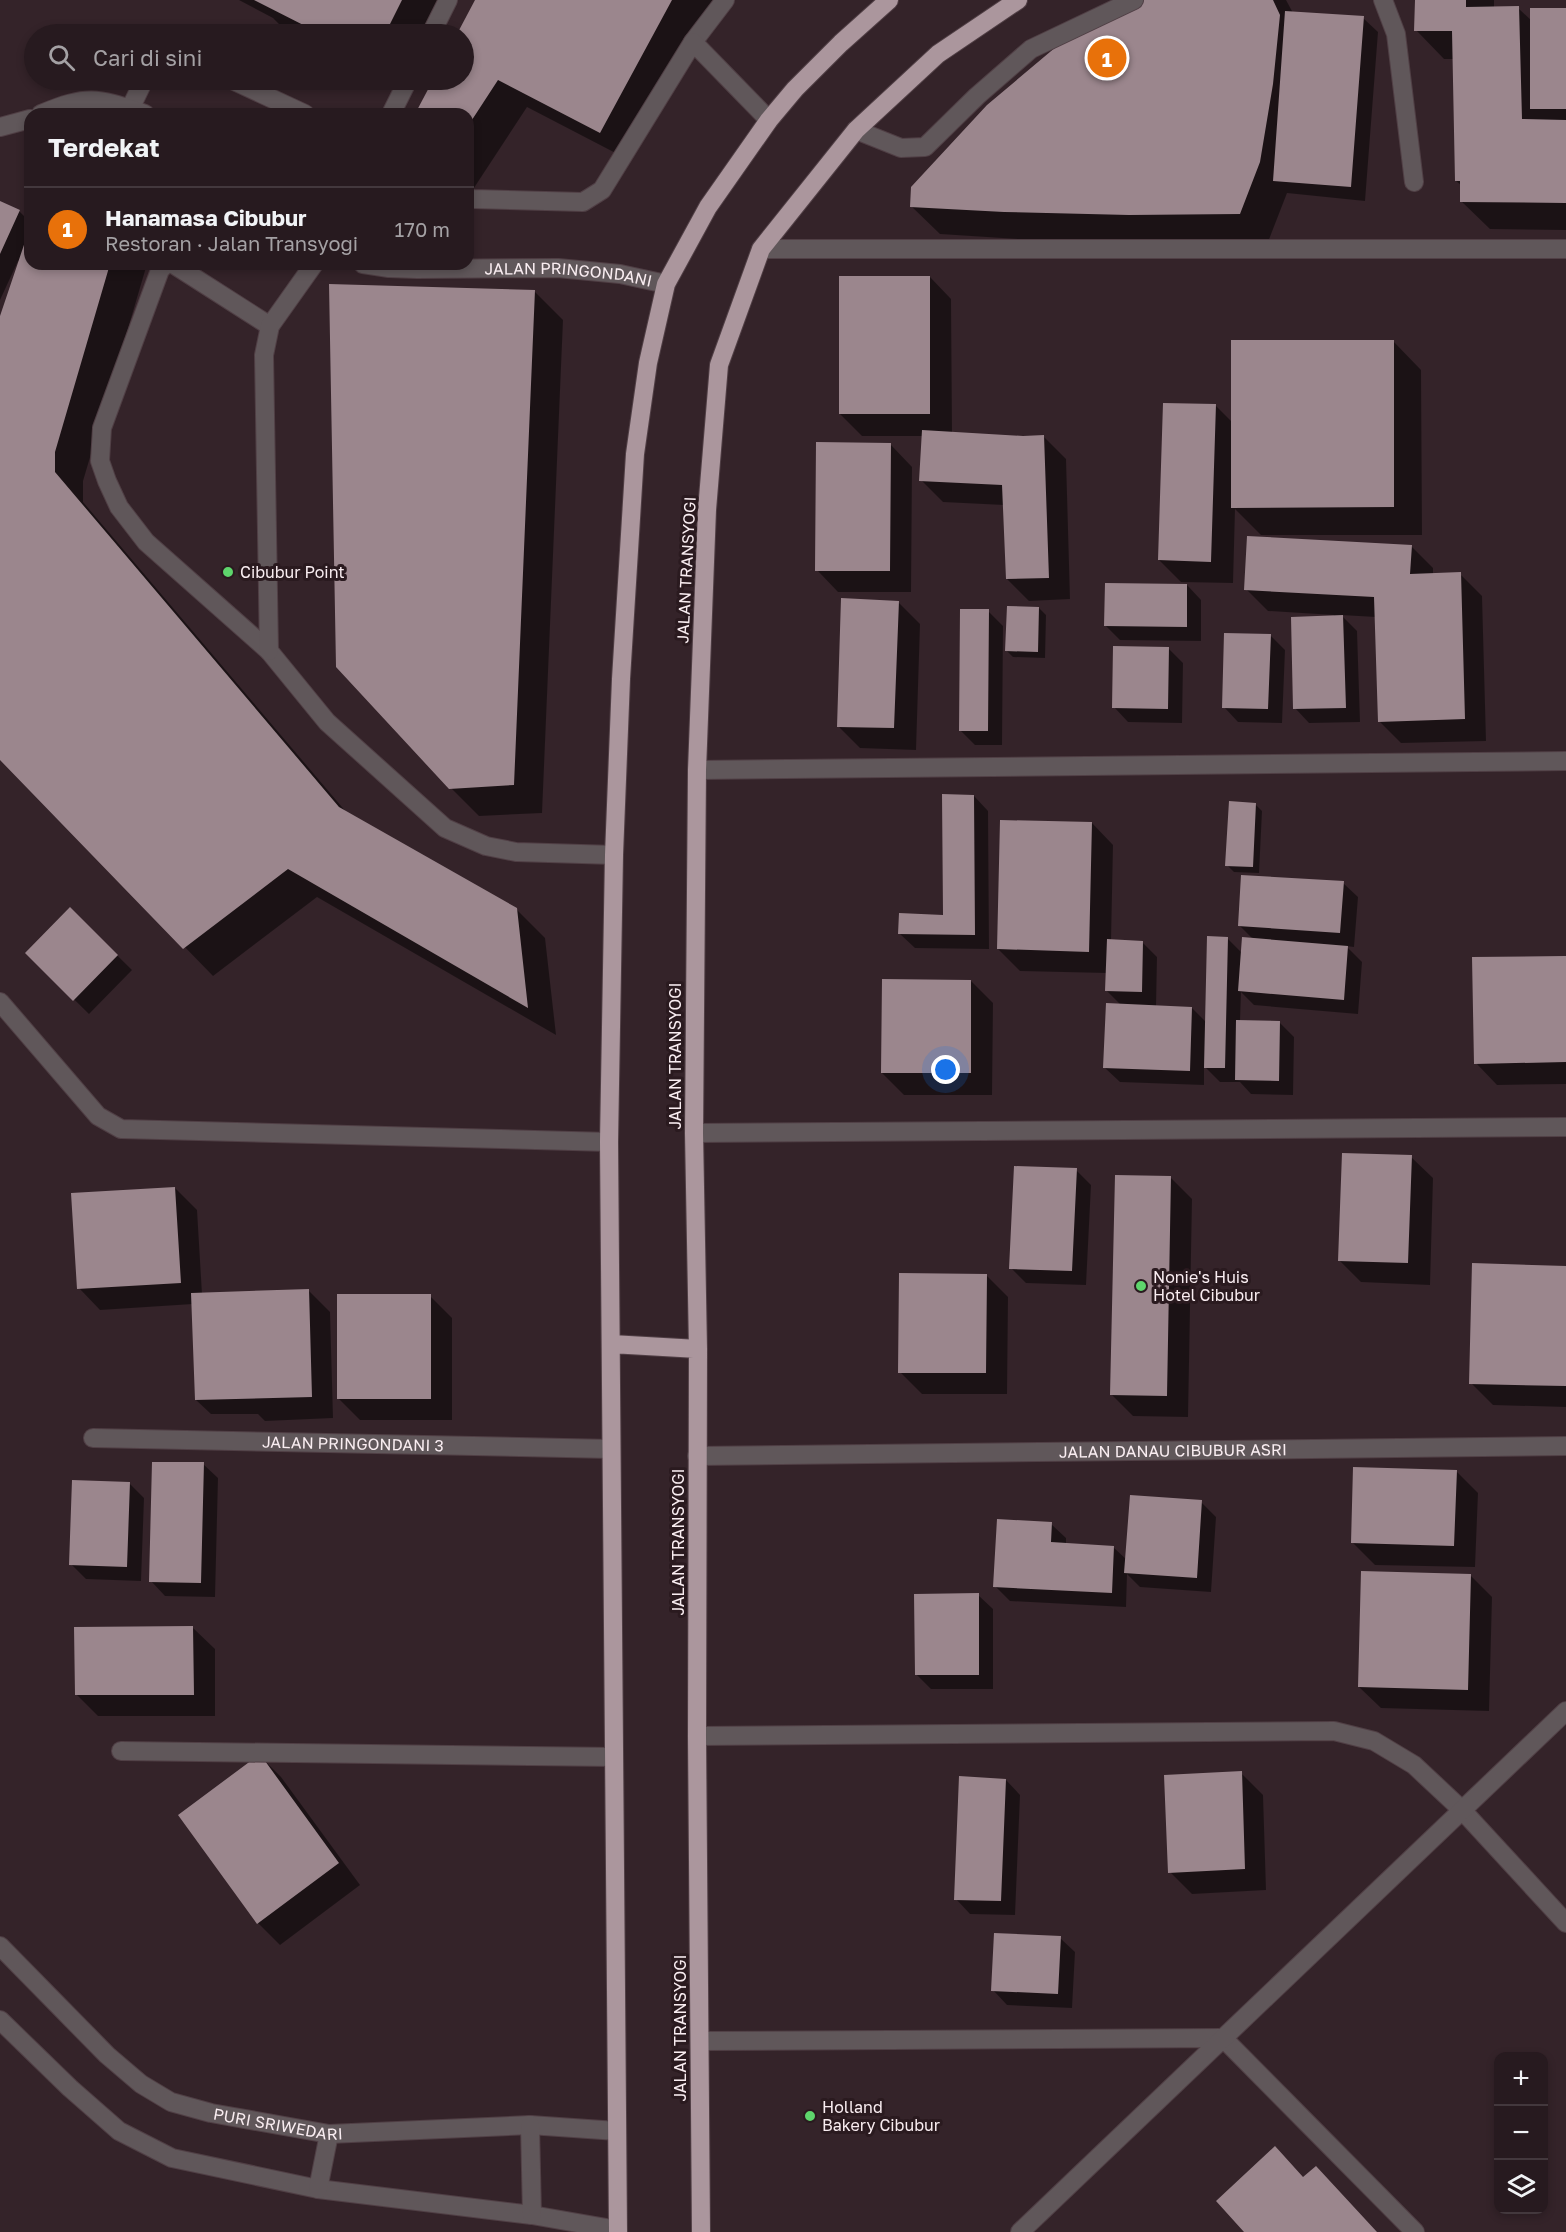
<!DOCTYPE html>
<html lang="id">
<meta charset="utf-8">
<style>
:root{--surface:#271a1f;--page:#33272c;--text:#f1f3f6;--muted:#a4a1a4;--line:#43383d;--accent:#5ed56c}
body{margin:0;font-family:"Golos Text",sans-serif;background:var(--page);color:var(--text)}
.controls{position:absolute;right:18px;bottom:18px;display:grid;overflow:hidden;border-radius:12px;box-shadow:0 3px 9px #0003}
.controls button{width:54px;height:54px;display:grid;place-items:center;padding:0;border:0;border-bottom:2px solid var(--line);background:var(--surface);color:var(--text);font:30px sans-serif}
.you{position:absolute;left:946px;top:1070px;width:21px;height:21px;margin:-15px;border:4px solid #fff;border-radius:50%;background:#1a73e8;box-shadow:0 0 0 9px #1a73e833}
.badge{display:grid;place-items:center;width:39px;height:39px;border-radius:50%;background:var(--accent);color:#fff;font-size:20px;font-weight:700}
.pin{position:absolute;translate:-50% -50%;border:3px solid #fff;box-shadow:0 2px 6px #0006}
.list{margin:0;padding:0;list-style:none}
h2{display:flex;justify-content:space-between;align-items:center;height:78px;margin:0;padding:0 24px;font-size:26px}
h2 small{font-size:20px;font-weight:400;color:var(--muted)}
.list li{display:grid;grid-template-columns:39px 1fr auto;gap:18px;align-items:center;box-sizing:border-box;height:84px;padding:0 24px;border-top:2px solid var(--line)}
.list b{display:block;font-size:22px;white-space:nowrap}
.list p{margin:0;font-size:20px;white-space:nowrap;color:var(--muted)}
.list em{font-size:20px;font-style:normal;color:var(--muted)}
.icon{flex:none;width:33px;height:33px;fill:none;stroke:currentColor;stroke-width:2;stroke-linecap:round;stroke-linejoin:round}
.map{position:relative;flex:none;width:1566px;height:2232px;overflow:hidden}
.search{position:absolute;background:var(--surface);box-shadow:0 3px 9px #0003;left:24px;top:24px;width:450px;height:66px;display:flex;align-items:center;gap:15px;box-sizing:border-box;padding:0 21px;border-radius:33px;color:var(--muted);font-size:22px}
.panel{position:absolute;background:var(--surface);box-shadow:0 3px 9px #0003;left:24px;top:108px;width:450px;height:162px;border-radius:18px}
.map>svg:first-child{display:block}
</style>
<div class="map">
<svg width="1566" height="2232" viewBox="0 0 1566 2232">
<rect width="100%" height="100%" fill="#342329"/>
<path fill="#0007" d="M239,0H445L427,34H297L283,28L273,18Z
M476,0H715L629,160L527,107L468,197V114H417L435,80H464V34H458Z
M1147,0H1286L1293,13L1363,18L1378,32L1365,201L1287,193L1268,242L1158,243L1033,240L940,234L911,206Z
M1416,0H1494V8H1518L1532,21L1566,9V230L1490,229L1461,201V185L1456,181L1454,59H1444L1416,30Z
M384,80H405L400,88Z
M0,202L19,211L30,222V264H147L83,481V502L347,813L516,909L545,938L556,1035L317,897L213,976L0,757V321L20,262L18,261L0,300Z
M930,277L951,299L952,433L1023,438L1044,437L1066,459L1070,599L1029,601L1007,579L1004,505L943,502L921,480L923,436H862L840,414Z
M534,291L563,320L542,813L479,816L451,788Z
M1393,341L1421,370L1422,535H1261L1235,509L1233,583L1181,582L1159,560L1216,406L1233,423Z
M891,445L912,467L911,592H838L817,570Z
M1411,546L1433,568V575L1460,574L1482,596L1486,741L1401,743L1380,722L1376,617L1341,615L1357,631L1360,722L1309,723L1295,708L1334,615L1268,611L1246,589Z
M1187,585L1201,600V641L1120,640L1105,625Z
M898,602L920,624L916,750L860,748L838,726Z
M1039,608L1046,615L1045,658L1013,657L1006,650Z
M988,611L1003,626L1002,745H975L960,730Z
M1270,635L1285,650L1282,723L1238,722L1224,707Z
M1169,649L1183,663L1182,723L1128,722L1114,707Z
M974,796L988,811L989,949L915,948L900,934L944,916Z
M1255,804L1262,811L1259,873L1234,872L1227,865Z
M1092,823L1113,845L1111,941L1142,942L1157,957L1156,1007L1192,1008L1207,1023L1228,939L1243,954L1253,939L1239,925L1343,883L1358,897L1354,947L1346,946L1362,962L1358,1014L1254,1005L1241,992L1240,1021L1279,1022L1294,1037L1293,1095L1251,1094L1240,1082H1220L1204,1066V1085L1120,1082L1105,1068L1121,1005L1106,990L1107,973L1020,971L998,949Z
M70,909L132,970L89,1014L27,953Z
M1566,957V1084L1497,1085L1476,1063Z
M971,981L993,1003L992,1095H904L882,1073Z
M1411,1157L1433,1178L1430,1285L1361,1282L1339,1260Z
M1076,1170L1091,1185L1086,1285L1026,1283L1011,1268Z
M1171,1178L1192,1199L1188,1417L1133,1416L1111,1394Z
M175,1188L197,1210L202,1294L308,1290L330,1312L333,1418L265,1421L258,1414H211L196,1400L193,1304L100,1310L79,1288Z
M1566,1267V1407L1493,1405L1471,1383Z
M986,1275L1008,1297L1007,1394H922L900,1372Z
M430,1296L452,1318V1420H360L338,1398Z
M203,1464L218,1478L215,1597L165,1596L151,1581Z
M1456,1471L1478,1493L1475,1567L1375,1565L1353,1543Z
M129,1483L144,1498L141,1581L86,1579L71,1564Z
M1201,1502L1216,1517L1211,1592L1140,1587L1127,1574L1126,1607L1010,1601L995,1586L1051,1524L1066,1538V1545L1113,1547L1127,1560Z
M1470,1575L1492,1597L1489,1711L1381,1708L1359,1687Z
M978,1595L993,1609V1689H931L916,1674Z
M193,1628L215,1649V1716H98L76,1694Z
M259,1755L281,1777L360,1885L280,1945L258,1923Z
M1241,1773L1263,1795L1266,1890L1192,1894L1170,1872Z
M1006,1780L1020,1795L1015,1915L970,1914L956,1899Z
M1060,1938L1075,1952L1072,2008L1007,2005L993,1990Z"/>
<path fill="#9b868d" d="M254,0H402L385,34H321Z
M475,0H672L600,133L498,80L468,126V114H415L433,80H464V34H457Z
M1143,0H1273L1280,15L1273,84L1260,162L1240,214L1129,215L1004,212L910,207L911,187L987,105L1069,36Z
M1415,0H1466V7L1519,6L1522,119L1566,120V203L1460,202V181H1455L1452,31H1414Z
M1530,8H1566V109H1530Z
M1285,11L1364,16L1351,187L1273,181Z
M0,201L20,210L0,254Z
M30,227V264H110L55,452V472L339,807L517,908L528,1008L288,869L183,949L0,760V316Z
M839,276H930V414H839Z
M329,284L535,290L514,785L449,789L336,667Z
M1231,340H1394V507L1231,508Z
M1163,403L1216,404L1211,562L1158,560Z
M922,430L1023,436L1044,435L1049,578L1006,579L1002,485L919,481Z
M816,442L891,443L890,571H815Z
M1247,536L1412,545L1410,574L1461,572L1465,719L1378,722L1374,597L1244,590Z
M1105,583L1187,584V627L1104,626Z
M841,598L899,601L894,728L837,727Z
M1007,606L1039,607L1038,652L1005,651Z
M960,609H989L988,731H959Z
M1343,615L1346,708L1293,709L1291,617Z
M1224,633L1271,634L1268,709L1222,708Z
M1113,646L1169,647L1168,709L1112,708Z
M942,794L974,795L975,935L898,934L899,913L943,915Z
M1229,801L1256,803L1253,867L1225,866Z
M1000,820L1092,822L1089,952L997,949Z
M1241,875L1344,881L1340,933L1238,926Z
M70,907L118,955L73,1001L25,953Z
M1207,936L1228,937L1225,1068H1204Z
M1242,937L1348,946L1344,1000L1238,991Z
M1107,939L1143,941L1142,992L1105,991Z
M1566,956V1062L1474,1064L1472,957Z
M882,979L971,980V1073H881Z
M1106,1003L1192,1007L1190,1071L1103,1068Z
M1236,1020L1280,1021L1279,1081L1235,1080Z
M1342,1153L1412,1155L1408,1263L1338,1261Z
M1014,1166L1077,1168L1072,1271L1009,1269Z
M1115,1175L1171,1176L1167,1396L1110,1395Z
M175,1187L181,1283L77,1289L71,1193Z
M1472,1263L1566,1266V1386L1469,1384Z
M899,1273L987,1274L986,1373H898Z
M309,1289L312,1397L195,1400L191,1293Z
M337,1294H431V1399H337Z
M152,1462H204L201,1583L149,1582Z
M1353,1467L1457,1470L1454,1546L1351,1543Z
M72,1480L130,1482L127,1567L69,1565Z
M1130,1495L1202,1500L1197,1578L1124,1573Z
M997,1519L1052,1522L1051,1542L1114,1546L1112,1593L993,1587Z
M1361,1571L1471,1574L1468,1690L1358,1687Z
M979,1593V1675H915L914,1594Z
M193,1626L194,1695H75L74,1627Z
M260,1754L339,1863L257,1924L178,1815Z
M1242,1771L1245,1869L1168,1873L1164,1775Z
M959,1776L1006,1779L1001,1901L954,1900Z
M994,1933L1061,1936L1058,1994L991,1991Z
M1275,2146L1303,2177L1316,2166L1377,2232H1244L1216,2201Z"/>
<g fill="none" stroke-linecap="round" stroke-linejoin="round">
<g stroke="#503f45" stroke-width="20">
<g id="minor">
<path d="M1383,0L1396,34L1414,182"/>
<path d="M431,34L448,0"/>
<path d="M693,42L725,0"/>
<path d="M232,80L305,114"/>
<path d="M130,109L144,80"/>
<path d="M41,114C89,94 97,98 145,114"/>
<path d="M391,114L408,80"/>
<path d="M0,127L30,119"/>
<path d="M856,130L901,148L925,147L977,96L1031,49L1134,0"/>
<path d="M468,197L472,199L583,202L602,190L693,42L769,120"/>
<path d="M761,249H1566"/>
<path d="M166,264L160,270L102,428L100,461L107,481L119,507L146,542L269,651L327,722L445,828L486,846L516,852L614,855"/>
<path d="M173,264L270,326"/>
<path id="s1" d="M363,264L389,268L417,269L558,268L620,274L666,284"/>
<path d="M269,651L264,355L270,326L314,264"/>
<path d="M697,770L1566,761"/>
<path d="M0,1002L98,1116L121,1129L609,1142"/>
<path d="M694,1133L1566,1127"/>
<path id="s2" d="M93,1438L611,1449"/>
<path id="s3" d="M697,1456L1566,1446"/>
<path d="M697,1736L1334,1731L1374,1741L1414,1765L1462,1810L1566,1923"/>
<path d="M121,1751L614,1757"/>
<path id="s4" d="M0,1946L107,2055L141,2084L171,2102L211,2113L329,2134L530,2125L617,2131"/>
<path d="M0,2020L70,2088L119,2131L172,2158L318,2189L532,2215L618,2230"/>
<path d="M700,2041L1223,2038L1415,2232"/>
<path d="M530,2125L532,2215"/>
<path d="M318,2189L329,2134"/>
<path d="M1020,2232L1566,1711"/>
</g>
</g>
<g stroke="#503f45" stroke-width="20">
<path id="highway" d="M611,1344L698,1349
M618,2232L609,1142L614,855L621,679L635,454L648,363L666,284L708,207L769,120L795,89L841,43L889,0
M701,2232L697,1736L698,1349L694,1133L697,770L707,510L719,365L761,249L856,130L938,54L1018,0"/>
</g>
<use href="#minor" stroke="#60575a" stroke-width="18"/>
<use href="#highway" stroke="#ab969d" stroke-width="18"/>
</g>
<g fill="#5ed56c" stroke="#2a1a1f" stroke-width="2">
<circle cx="228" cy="572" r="6"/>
<circle cx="1141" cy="1286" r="6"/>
<circle cx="810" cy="2116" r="6"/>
</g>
<g text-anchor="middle" stroke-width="6" stroke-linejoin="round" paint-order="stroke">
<g font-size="16" fill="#f9edf1" stroke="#2a1a1f">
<text dy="6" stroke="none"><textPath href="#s1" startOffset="206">JALAN PRINGONDANI</textPath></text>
<text transform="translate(686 570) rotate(-87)" y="6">JALAN TRANSYOGI</text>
<text transform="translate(675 1056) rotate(-90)" y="6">JALAN TRANSYOGI</text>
<text dy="6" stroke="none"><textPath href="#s2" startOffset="260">JALAN PRINGONDANI 3</textPath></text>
<text dy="6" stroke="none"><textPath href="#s3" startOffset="476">JALAN DANAU CIBUBUR ASRI</textPath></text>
<text transform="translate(678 1542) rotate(-90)" y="6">JALAN TRANSYOGI</text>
<text transform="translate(680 2028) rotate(-90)" y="6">JALAN TRANSYOGI</text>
<text dy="6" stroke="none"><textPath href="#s4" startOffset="342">PURI SRIWEDARI</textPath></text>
</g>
<g font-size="16" fill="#f9edf1" stroke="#2a1a1f" text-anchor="start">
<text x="240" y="578">Cibubur Point</text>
<text x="1153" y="1283">Nonie's Huis<tspan x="1153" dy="18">Hotel Cibubur</tspan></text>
<text x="822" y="2113">Holland<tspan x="822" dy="18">Bakery Cibubur</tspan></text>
</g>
</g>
</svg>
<div class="controls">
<button>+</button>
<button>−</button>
<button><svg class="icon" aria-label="layers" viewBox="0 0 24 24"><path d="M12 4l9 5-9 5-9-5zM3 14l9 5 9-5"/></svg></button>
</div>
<div class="you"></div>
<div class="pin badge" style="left:1107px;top:58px;background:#e8710a">1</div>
<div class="search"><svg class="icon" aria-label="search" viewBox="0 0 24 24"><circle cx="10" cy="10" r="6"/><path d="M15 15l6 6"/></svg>Cari di sini</div>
<section class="panel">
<h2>Terdekat<small></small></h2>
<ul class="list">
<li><span class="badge" style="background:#e8710a">1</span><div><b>Hanamasa Cibubur</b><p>Restoran · Jalan Transyogi</p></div><em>170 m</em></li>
</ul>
</section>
</div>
